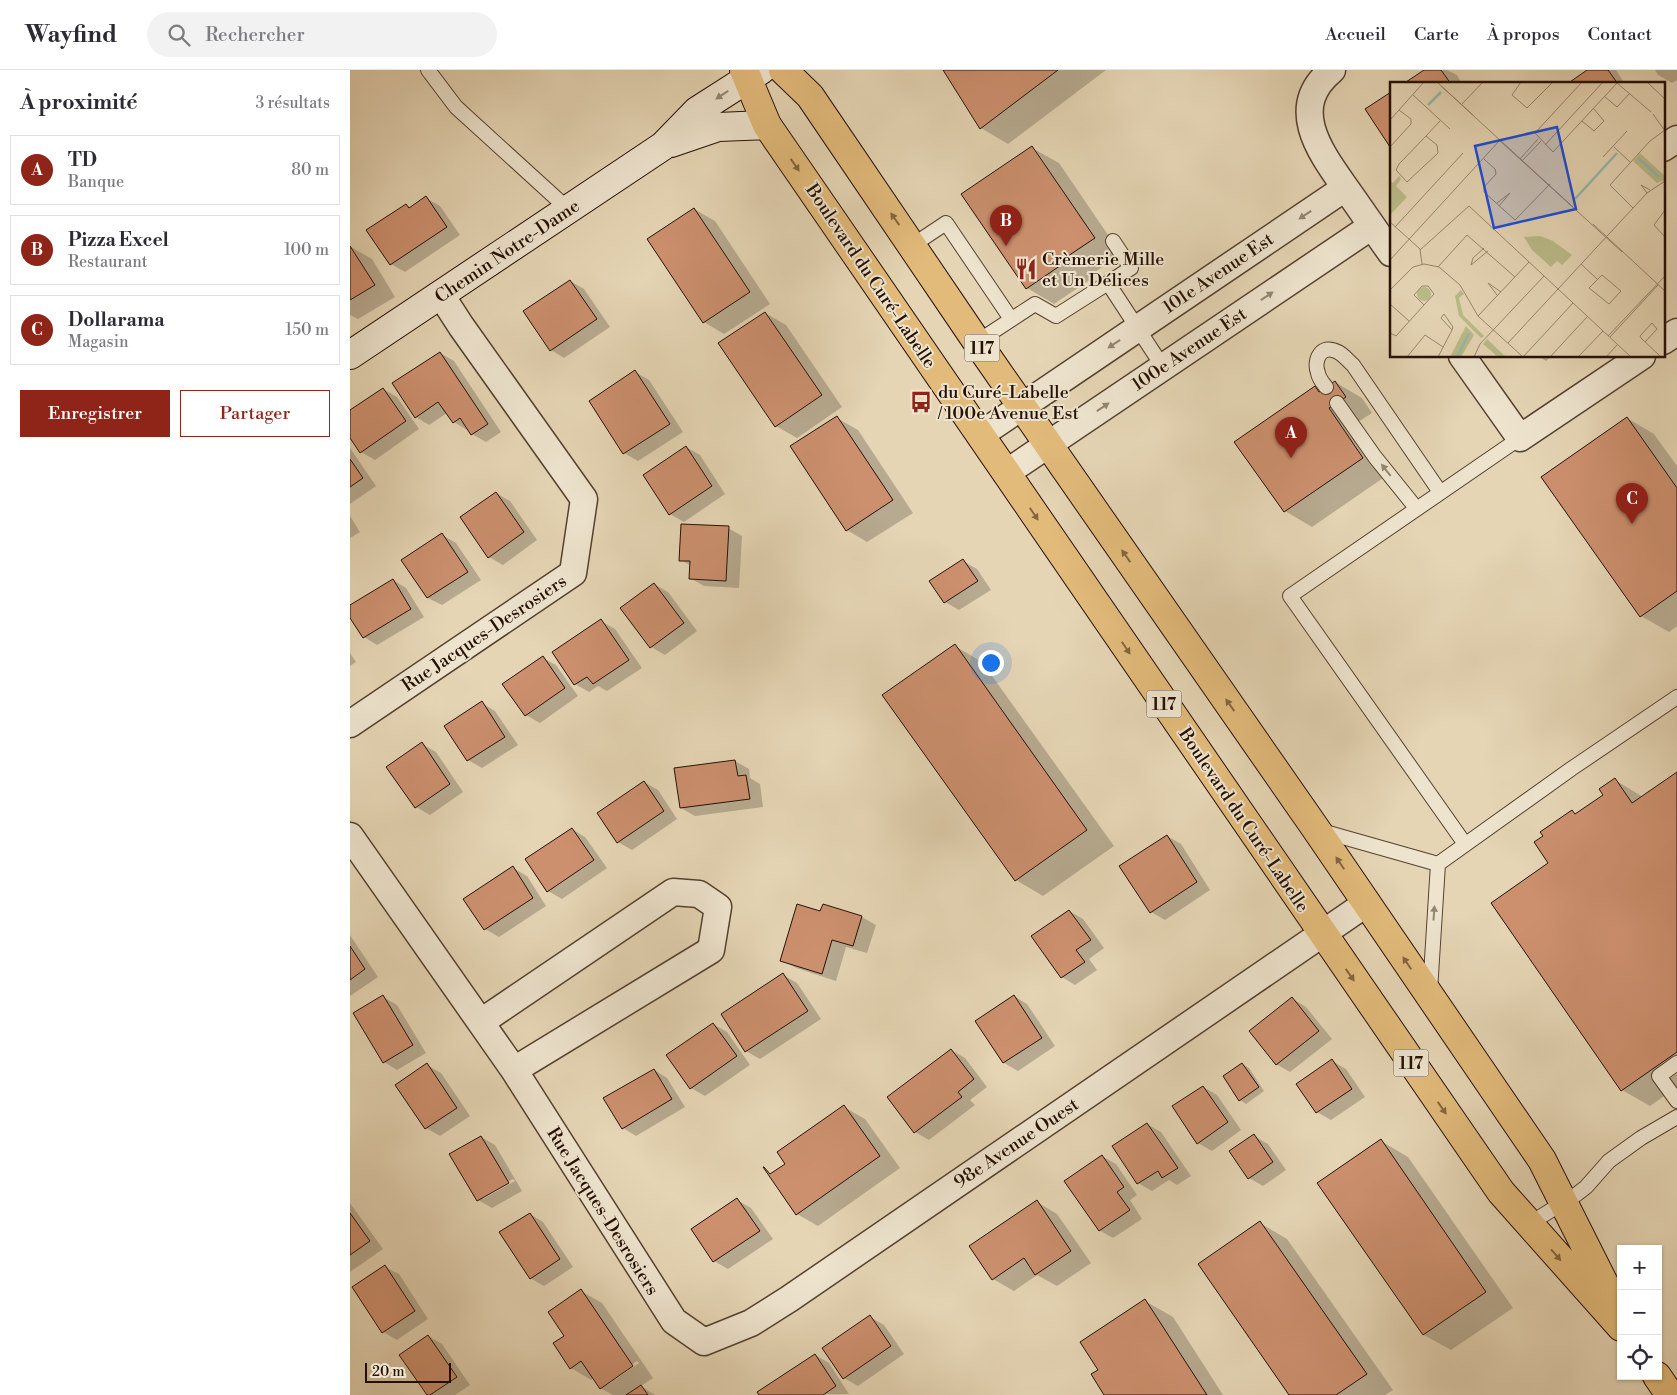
<!DOCTYPE html>
<html lang="fr">
<meta charset="utf-8">
<style>
:root{--surface:#fff;--page:#f2f2f3;--text:#2b2b33;--muted:#7c7c81;--line:#e1e1e2;--accent:#8f2418}
body{margin:0;font-family:"Libre Bodoni",serif;background:var(--page);color:var(--text)}
.controls{position:absolute;right:15px;bottom:15px;display:grid;overflow:hidden;border-radius:0px;box-shadow:0 1px 4px #0004}
.controls button{width:45px;height:45px;display:grid;place-items:center;padding:0;border:0;border-bottom:1px solid var(--line);background:var(--surface);color:var(--text);font:25px sans-serif}
.scale{position:absolute;left:15px;bottom:12px;width:86px;box-sizing:border-box;padding-left:5px;border:2px solid #251004;border-top:0;font-size:14px;line-height:18px;white-space:nowrap;color:#251004;-webkit-text-stroke:4px #eee4ce;paint-order:stroke}
.you{position:absolute;left:640px;top:592px;width:18px;height:18px;margin:-12px;border:4px solid #fff;border-radius:50%;background:#1a73e8;box-shadow:0 0 0 8px #1a73e833}
.badge{display:grid;place-items:center;width:32px;height:32px;border-radius:50%;background:var(--accent);color:#fff;font-size:16px;font-weight:700}
.pin{position:absolute;translate:-50% -41px;filter:drop-shadow(0 1px 2px #0008)}
.pin::after{content:'';position:absolute;top:26px;width:18px;height:15px;background:inherit;clip-path:polygon(0 0,100% 0,50% 100%)}
.list{margin:0;padding:0;list-style:none}
h2{display:flex;justify-content:space-between;align-items:center;height:65px;margin:0;padding:0 20px;font-size:21px}
h2 small{font-size:16px;font-weight:400;color:var(--muted)}
.list li{display:grid;grid-template-columns:32px 1fr auto;gap:15px;align-items:center;box-sizing:border-box;height:70px;margin:0 10px 10px;padding:0 10px;border:1px solid var(--line);border-radius:0px}
.list b{display:block;font-size:19px;white-space:nowrap}
.list p{margin:0;font-size:16px;white-space:nowrap;color:var(--muted)}
.list em{font-size:16px;font-style:normal;color:var(--muted)}
.actions{display:flex;gap:10px;padding:15px 20px}
.actions a{flex:1;padding:11px 0;border:1px solid var(--accent);border-radius:0px;text-align:center;font-size:18px;color:var(--accent)}
.actions .main{background:var(--accent);color:#fff}
.icon{flex:none;width:28px;height:28px;fill:none;stroke:currentColor;stroke-width:2;stroke-linecap:round;stroke-linejoin:round}
.map{position:relative;flex:none;width:1327px;height:1325px;overflow:hidden}
header{display:flex;align-items:center;gap:30px;box-sizing:border-box;height:70px;padding:0 25px;background:var(--surface);border-bottom:1px solid var(--line)}
header strong{font-size:24px}
nav{display:flex;gap:28px;margin-inline-start:auto;font-size:18px}
.search{width:350px;height:45px;background:var(--page);display:flex;align-items:center;gap:12px;box-sizing:border-box;padding:0 18px;border-radius:28px;color:var(--muted);font-size:19px}
main{display:flex}
aside{flex:1;background:var(--surface)}
.map>svg:first-child{display:block}
</style>
<header>
<strong>Wayfind</strong>
<div class="search"><svg class="icon" aria-label="search" viewBox="0 0 24 24"><circle cx="10" cy="10" r="6"/><path d="M15 15l6 6"/></svg>Rechercher</div>
<nav><a>Accueil</a><a>Carte</a><a>À propos</a><a>Contact</a></nav>
</header>
<main>
<aside>
<h2>À proximité<small>3 résultats</small></h2>
<ul class="list">
<li><span class="badge">A</span><div><b>TD</b><p>Banque</p></div><em>80 m</em></li>
<li><span class="badge">B</span><div><b>Pizza Excel</b><p>Restaurant</p></div><em>100 m</em></li>
<li><span class="badge">C</span><div><b>Dollarama</b><p>Magasin</p></div><em>150 m</em></li>
</ul>
<div class="actions"><a class="main">Enregistrer</a><a>Partager</a></div>
</aside>
<div class="map">
<svg width="1327" height="1325" viewBox="0 0 1327 1325">
<rect width="100%" height="100%" fill="#e5d5b4"/>
<filter id="stains"><feTurbulence type="fractalNoise" baseFrequency=".004" numOctaves="4"/><feColorMatrix values="0 0 0 0 .2 0 0 0 0 .09 0 0 0 0 .02 0 0 0 .5 -.17"/></filter>
<radialGradient id="worn" r=".72"><stop offset=".6" stop-color="#630" stop-opacity="0"/><stop offset="1" stop-color="#630" stop-opacity=".3"/></radialGradient>
<path fill="#0003" fill-rule="evenodd" d="M594,0H756L658,74L631,58Z
M1076,0H1097L1107,5L1112,14H1055Z
M1239,0H1266L1275,14H1219Z
M1305,0H1327V10L1322,13L1308,5Z
M682,78L709,93L771,184L745,202L747,205L704,234L677,218Z
M76,128L90,136L110,165L55,202L41,194L56,135L61,138Z
M344,139L365,151L420,234L374,264L354,252Z
M1,177L22,189L45,227L8,249L0,245Z
M220,211L234,219L260,257L214,288L201,280Z
M415,243L436,255L492,337L447,368L426,356Z
M90,283L104,291L151,362L136,372L122,364L119,359L117,360L104,352L97,343L79,355L66,347Z
M1188,286H1202L1196,291Z
M285,302L299,310L333,362L288,391L274,383Z
M985,312L1012,328L1022,343L1005,354L1039,404L962,457L935,441L965,318L972,322Z
M33,319L47,327L69,359L25,390L11,382L0,366V342Z
M487,348L508,360L563,443L517,472L497,460Z
M1277,348L1304,364L1327,396V556L1319,562L1291,546L1193,407Z
M336,377L350,385L375,424L334,452L320,444Z
M0,378L26,416L0,434Z
M146,423L160,431L187,470L153,495L139,487Z
M0,446L10,462L0,468Z
M378,458L392,466L389,518L354,516L340,508L341,496L331,490Z
M92,465L106,473L131,510L92,535L78,528Z
M613,491L627,499L641,520L609,540L595,532Z
M43,510L56,518L74,547L27,575L14,567L0,545V536Z
M304,514L318,522L347,561L315,585L301,577Z
M251,551L265,559L292,598L257,621L248,616L239,622L225,614Z
M605,576L632,592L764,776L693,826L666,810Z
M0,583L6,592L0,596Z
M193,588L206,595L228,626L190,653L176,645L154,614Z
M132,633L145,641L168,675L132,698L118,690L96,656Z
M72,674L86,682L113,722L80,745L66,737Z
M385,691L399,699L400,708L410,714L413,737L345,746L331,738Z
M1327,703V1017L1300,1036L1272,1020L1200,794L1194,766L1222,742L1227,745L1255,725L1265,710L1293,727Z
M294,712L308,720L327,749L282,780L268,772Z
M222,759L235,767L257,798L212,829L198,821Z
M817,766L831,774L860,820L815,850L801,842Z
M163,798L177,806L196,836L149,867L135,859Z
M474,835L512,847L526,855L517,883L496,877L486,911L446,898L432,890L471,843Z
M719,841L733,849L754,878L739,889L747,900L725,915L712,907Z
M0,865L28,907L0,926Z
M433,905L447,913L471,949L410,989L396,981Z
M664,926L677,934L705,976L668,1001L654,993L626,951Z
M33,927L47,935L76,983L47,1000L34,992Z
M943,929L956,937L982,969L940,1002L926,994Z
M363,954L377,962L400,995L355,1026L341,1018Z
M601,980L615,988L637,1017L620,1030L625,1035L579,1070L565,1062L539,1027Z
M982,991L996,999L1015,1027L981,1050L967,1042Z
M892,994L899,998L914,1021L896,1034L890,1030Z
M77,995L91,1003L120,1046L90,1066L76,1058L47,1015Z
M304,1000L317,1008L335,1037L286,1066L273,1058Z
M853,1017L867,1025L891,1060L862,1081L848,1073Z
M494,1037L515,1049L550,1098L468,1156L447,1144L437,1094Z
M797,1054L811,1062L841,1106L827,1115L819,1110L802,1121L788,1113Z
M904,1066L918,1074L936,1100L913,1116L899,1108L881,1081Z
M131,1067L145,1075L172,1121L142,1138L128,1130ZM163,1109L165,1111L133,1129V1126Z
M1031,1071L1058,1087L1163,1238L1101,1280L1074,1265L969,1113Z
M752,1086L766,1094L787,1125L780,1130L792,1149L763,1168L749,1160Z
M387,1130L401,1138L423,1169L378,1199L364,1191Z
M687,1132L707,1144L741,1193L707,1216L687,1205L664,1221L643,1209Z
M0,1133L33,1179L0,1202Z
M180,1144L193,1152L223,1197L194,1216L180,1208Z
M910,1153L937,1169L1043,1320L1035,1325H940Z
M35,1197L49,1204L78,1249L47,1270L33,1262Z
M231,1221L252,1233L303,1308L291,1316L305,1325H263L250,1318L244,1308L241,1310L221,1298L215,1266ZM287,1291L289,1293L257,1315V1312Z
M795,1231L823,1247L873,1325H755L750,1300Z
M520,1247L534,1255L554,1284L508,1316L494,1308Z
M78,1266L92,1274L120,1315L105,1325H78Z
M465,1285L479,1293L499,1324L411,1325Z"/>
<path fill="#cc906e" stroke="#251004" d="M593,0H708L630,59Z
M1074,0H1091L1101,14H1053Z
M1237,0H1258L1268,14H1217Z
M1041,22V77H1040L1015,39Z
M682,76L745,168L718,186L720,189L676,219L611,124Z
M76,126L97,157L40,195L16,160L56,134L59,138Z
M344,138L400,222L353,253L297,169Z
M0,176L25,215L0,230Z
M220,210L247,249L200,281L173,241Z
M415,242L472,325L425,357L368,273Z
M90,282L138,354L121,365L110,348L103,353L88,332L65,348L42,313Z
M285,300L320,354L273,384L239,331Z
M985,311L996,327L979,338L1013,388L934,442L884,372L965,316L969,322Z
M33,318L56,351L10,383L0,368V340Z
M487,346L543,430L496,461L440,376Z
M1277,347L1327,418V521L1290,547L1191,407Z
M336,376L362,416L319,445L293,405Z
M0,389L13,408L0,417Z
M146,422L174,462L138,488L110,447Z
M331,454L379,456L376,511L339,509L340,491H329Z
M92,463L118,502L77,528L51,490Z
M613,489L628,511L594,533L579,511Z
M43,509L61,539L13,568L0,548V535Z
M304,513L334,553L300,578L270,538Z
M251,549L279,590L243,614L237,607L224,615L202,582Z
M605,574L737,760L665,811L532,625Z
M193,586L215,618L175,646L152,614Z
M132,631L155,667L117,691L94,656Z
M72,672L100,714L65,738L36,697Z
M385,690L388,706L396,705L400,729L330,738L324,698Z
M1327,702V982L1271,1021L1141,833L1198,793L1184,772L1193,766L1190,762L1222,740L1225,744L1253,725L1249,719L1265,708L1282,733Z
M294,711L314,741L267,773L247,743Z
M222,758L244,790L197,822L175,789Z
M817,765L847,812L800,843L769,796Z
M163,796L183,828L134,860L113,829Z
M447,834L470,841L473,834L512,846L503,876L482,870L472,904L430,891Z
M719,840L741,870L726,880L735,892L711,908L681,866Z
M0,876L15,899L0,910Z
M433,903L458,941L395,982L371,944Z
M33,925L63,975L33,993L3,943Z
M664,925L692,968L653,993L625,951Z
M942,927L969,961L926,995L899,961Z
M363,953L387,986L340,1019L316,985Z
M601,979L624,1009L608,1022L612,1027L564,1063L537,1027Z
M982,989L1002,1019L966,1043L946,1014Z
M77,993L107,1038L75,1059L45,1015Z
M892,993L909,1017L889,1031L873,1006Z
M304,999L322,1029L272,1059L253,1028Z
M853,1016L878,1052L847,1074L822,1036Z
M494,1035L530,1086L446,1145L413,1097H414L420,1104L435,1094L427,1082Z
M797,1053L828,1098L812,1108L808,1101L787,1114L762,1076Z
M904,1064L923,1092L898,1109L879,1081Z
M131,1066L159,1113L127,1131L99,1084Z
M1031,1069L1136,1222L1073,1265L967,1113Z
M752,1085L774,1117L767,1122L780,1140L749,1161L714,1111Z
M387,1128L410,1161L363,1192L341,1159Z
M687,1130L721,1181L685,1205L674,1188L642,1210L619,1176Z
M0,1143L20,1171L0,1185Z
M180,1143L210,1189L180,1209L149,1162Z
M910,1151L1017,1304L986,1325H939L848,1194Z
M35,1195L65,1241L32,1263L2,1217Z
M231,1219L283,1296L250,1319L231,1291L220,1299L203,1273L214,1266L198,1242Z
M795,1229L857,1325H754L741,1304L748,1300L730,1272Z
M520,1245L541,1276L493,1309L472,1278Z
M78,1265L107,1307L80,1325H77L49,1285Z
M465,1284L486,1316L473,1325H409L407,1322Z
M291,1315L298,1325H276Z"/>
<g fill="none" stroke-linecap="round" stroke-linejoin="round">
<g stroke="#554130" stroke-width="16">
<path id="lane" d="M78,0L106,37L219,140
M563,175L596,153L661,249
M758,213L781,198L763,171
M627,272L685,234L706,246L758,213L813,297
M976,317C973,313 969,309 968,303C963,289 972,273 988,282C994,285 998,291 1003,295L1090,422
M987,333L1025,387L1066,438
M968,760L1088,794
M1115,774L940,526L1170,368
M1080,921L1088,794L1221,699L1327,627
M1327,993L1309,1006L1327,1031
M1179,1154L1227,1124L1236,1117L1259,1091L1291,1068L1327,1047"/>
</g>
<g stroke="#554130" stroke-width="29">
<path id="street" d="M982,0C936,38 971,83 997,120C1012,141 1026,162 1041,183
M1313,78L1327,69
M1313,271L1327,262
M1112,286L1170,368L1292,286
M630,365L995,118
M656,403L1022,156
M0,654L223,503L234,429L111,256L91,225
M0,766L164,1000L324,1251L354,1272L401,1253L439,1229L1017,833
M131,952L323,822L349,824L368,837L361,880L164,1000"/>
</g>
<g stroke="#251004" stroke-width="30">
<path id="secondary" d="M321,73L368,57L417,55
M0,285L313,76L347,41L411,0"/>
</g>
<g stroke="#251004" stroke-width="30">
<path id="primary" d="M394,0L417,55L1151,1122L1271,1257
M433,0L460,26L627,272L966,759L1192,1090L1267,1239
M1307,1306L1320,1325"/>
</g>
<use href="#lane" stroke="#eee4ce" stroke-width="14"/>
<use href="#street" stroke="#eee4ce" stroke-width="26"/>
<use href="#secondary" stroke="#eee4ce" stroke-width="28"/>
<use href="#primary" stroke="#e2ba7a" stroke-width="28"/>
</g>
<defs><path id="oneway-solid" d="M-6-.8H1V-3.2L6.5 0L1 3.2V.8H-6Z" transform="scale(1.25)"/></defs>
<g fill="#948573">
<use href="#oneway-solid" transform="translate(372 25) rotate(147)"/>
<use href="#oneway-solid" transform="translate(955 145) rotate(146)"/>
<use href="#oneway-solid" transform="translate(917 226) rotate(-34)"/>
<use href="#oneway-solid" transform="translate(764 274) rotate(146)"/>
<use href="#oneway-solid" transform="translate(753 337) rotate(-34)"/>
<use href="#oneway-solid" transform="translate(1036 400) rotate(-128)"/>
<use href="#oneway-solid" transform="translate(1084 843) rotate(-86)"/>
</g>
<g fill="#84653f">
<use href="#oneway-solid" transform="translate(445 95) rotate(55)"/>
<use href="#oneway-solid" transform="translate(545 149) rotate(-125)"/>
<use href="#oneway-solid" transform="translate(684 444) rotate(56)"/>
<use href="#oneway-solid" transform="translate(776 486) rotate(-125)"/>
<use href="#oneway-solid" transform="translate(776 578) rotate(56)"/>
<use href="#oneway-solid" transform="translate(880 635) rotate(-125)"/>
<use href="#oneway-solid" transform="translate(990 793) rotate(-124)"/>
<use href="#oneway-solid" transform="translate(1057 893) rotate(-124)"/>
<use href="#oneway-solid" transform="translate(1000 905) rotate(55)"/>
<use href="#oneway-solid" transform="translate(1092 1038) rotate(55)"/>
<use href="#oneway-solid" transform="translate(1206 1185) rotate(49)"/>
</g>
<defs>
<g id="restaurant-bare" transform="scale(1.725)"><path d="M-5-6h1v4h1v-4h1v4h1v-4h1v5L-1.5 .5V6h-2V.5L-5-1ZM5-6V6H3V1.5H1.5Q1.5-4 5-6Z" fill="#8f2418" stroke="#eee4ce" stroke-width="2.5" paint-order="stroke"/></g>
<g id="bus-bare" transform="scale(1.725)"><path d="M-5-6H5V4H4V6H2V4H-2V6H-4V4H-5ZM-3.5-4V0h7V-4ZM-3.5 1.2v1.5H-2V1.2ZM2 1.2v1.5H3.5V1.2Z" fill="#8f2418" stroke="#eee4ce" stroke-width="2.5" paint-order="stroke"/></g>
</defs>
<g fill-rule="evenodd">
<use href="#restaurant-bare" x="676" y="199"/>
<use href="#bus-bare" x="571" y="332"/>
</g>
<g text-anchor="middle" stroke-width="4" stroke-linejoin="round" paint-order="stroke">
<g fill="#eee4ce" stroke="#615041" stroke-width="1">
<rect x="614.5" y="264.5" width="35" height="27" rx="4"/>
<rect x="796.5" y="620.5" width="35" height="27" rx="4"/>
<rect x="1043.5" y="979.5" width="35" height="27" rx="4"/>
</g>
<g font-size="16" font-weight="bold" fill="#251004">
<text x="632" y="284">117</text>
<text x="814" y="640">117</text>
<text x="1061" y="999">117</text>
</g>
<g font-size="18" fill="#251004" stroke="#eee4ce">
<text transform="translate(157 181) rotate(-34)" y="6">Chemin Notre-Dame</text>
<text transform="translate(868 203) rotate(-34)" y="6">101e Avenue Est</text>
<text transform="translate(521 206) rotate(56)" y="6">Boulevard du Curé-Labelle</text>
<text transform="translate(839 279) rotate(-34)" y="6">100e Avenue Est</text>
<text transform="translate(134 563) rotate(-34)" y="6">Rue Jacques-Desrosiers</text>
<text transform="translate(894 750) rotate(56)" y="6">Boulevard du Curé-Labelle</text>
<text transform="translate(666 1073) rotate(-34)" y="6">98e Avenue Ouest</text>
<text transform="translate(253 1141) rotate(58)" y="6">Rue Jacques-Desrosiers</text>
</g>
<g font-size="18" fill="#251004" stroke="#eee4ce" text-anchor="start">
<text x="692" y="195">Crèmerie Mille<tspan x="692" dy="21">et Un Délices</tspan></text>
<text x="588" y="328">du Curé-Labelle<tspan x="588" dy="21">/ 100e Avenue Est</tspan></text>
</g>
</g>
<g transform="translate(1040 12)">
<rect width="275" height="275" fill="#e5d5b4"/>
<path d="M250,71L275,94V98L267,101L243,79ZM9,94L11,97L6,104L17,115L0,133V99L3,101ZM150,154L163,159L182,173L172,183L167,179L161,185L142,168L134,155ZM27 212a7 7 0 1 1 14 0a7 7 0 1 1-14 0ZM71,208L74,212L69,216L73,233L94,254L91,256L69,234L65,214ZM76,244L84,253L71,275H60ZM97,257L116,275H108L93,262Z" fill="#babc89"/>
<path fill="none" stroke="#96b9ac" stroke-width="2.5" d="M38,23L51,10M248,76L269,95M185,117L227,71M67,275L79,251"/>
<path fill="none" stroke="#98866e" stroke-width="1" d="M47,0L83,33M131,0L122,13L137,26L163,0M192,0L145,51L163,70L227,1L261,30M257,0L275,17M51,4L183,125M23,13L60,47M214,14L227,25L240,11M71,23L93,0M263,32L275,49M0,38L34,0M192,39L204,49L214,39L203,26M36,54L47,63L48,71L17,100L6,88L9,82L36,54L50,39M109,58L232,170M155,63L213,0M0,65L21,42V37L9,28M224,65L240,80M213,75L237,49M94,77L105,87L106,92L94,105V110L125,138L160,102M130,77L148,57M132,79L151,59M257,111L251,103L260,108M107,121L120,111L109,124M243,126L220,103L260,59L275,48M275,128L264,143L275,155M0,140L30,167L32,182M203,142L275,209M5,145L73,71M94,166L83,176L81,183L98,169M30,168L79,124L241,275M0,178L111,57M191,182L207,197M48,185L77,153L125,195M212,193L231,209L219,222L199,206ZM0,208L23,185L34,182L49,185L70,203L88,234L133,275M107,213L98,201L111,210M0,222L19,239M88,234L139,180M0,251L6,254L34,223L44,212L38,204H32L24,213L34,223M218,254L275,194M220,255L268,203M255,260L267,247L262,241L250,254L251,256L271,275M118,261L257,111L275,99M17,275L35,253L53,265M48,275L62,248L63,245L54,232L51,236L62,248M84,275L90,262L154,194M133,275L183,221M160,275L197,235M188,275L213,249M216,275L227,263"/>
<path fill="#1d4ed8" fill-opacity="0.15" stroke="#1d4ed8" stroke-width="2.5" d="M167,45L186,127L104,146L85,64Z"/>
<rect width="275" height="275" fill="none" stroke="#251004" stroke-width="2.5"/>
</g>
<rect width="100%" height="100%" filter="url(#stains)"/>
<rect width="100%" height="100%" fill="url(#worn)"/>
</svg>
<div class="controls">
<button>+</button>
<button>−</button>
<button><svg class="icon" aria-label="locate" viewBox="0 0 24 24"><circle cx="12" cy="12" r="6"/><path d="M12 2v4M12 18v4M2 12h4M18 12h4"/></svg></button>
</div>
<div class="scale">20 m</div>
<div class="you"></div>
<div class="pin badge" style="left:941px;top:388px">A</div>
<div class="pin badge" style="left:656px;top:176px">B</div>
<div class="pin badge" style="left:1282px;top:454px">C</div>
</div>
</main>
